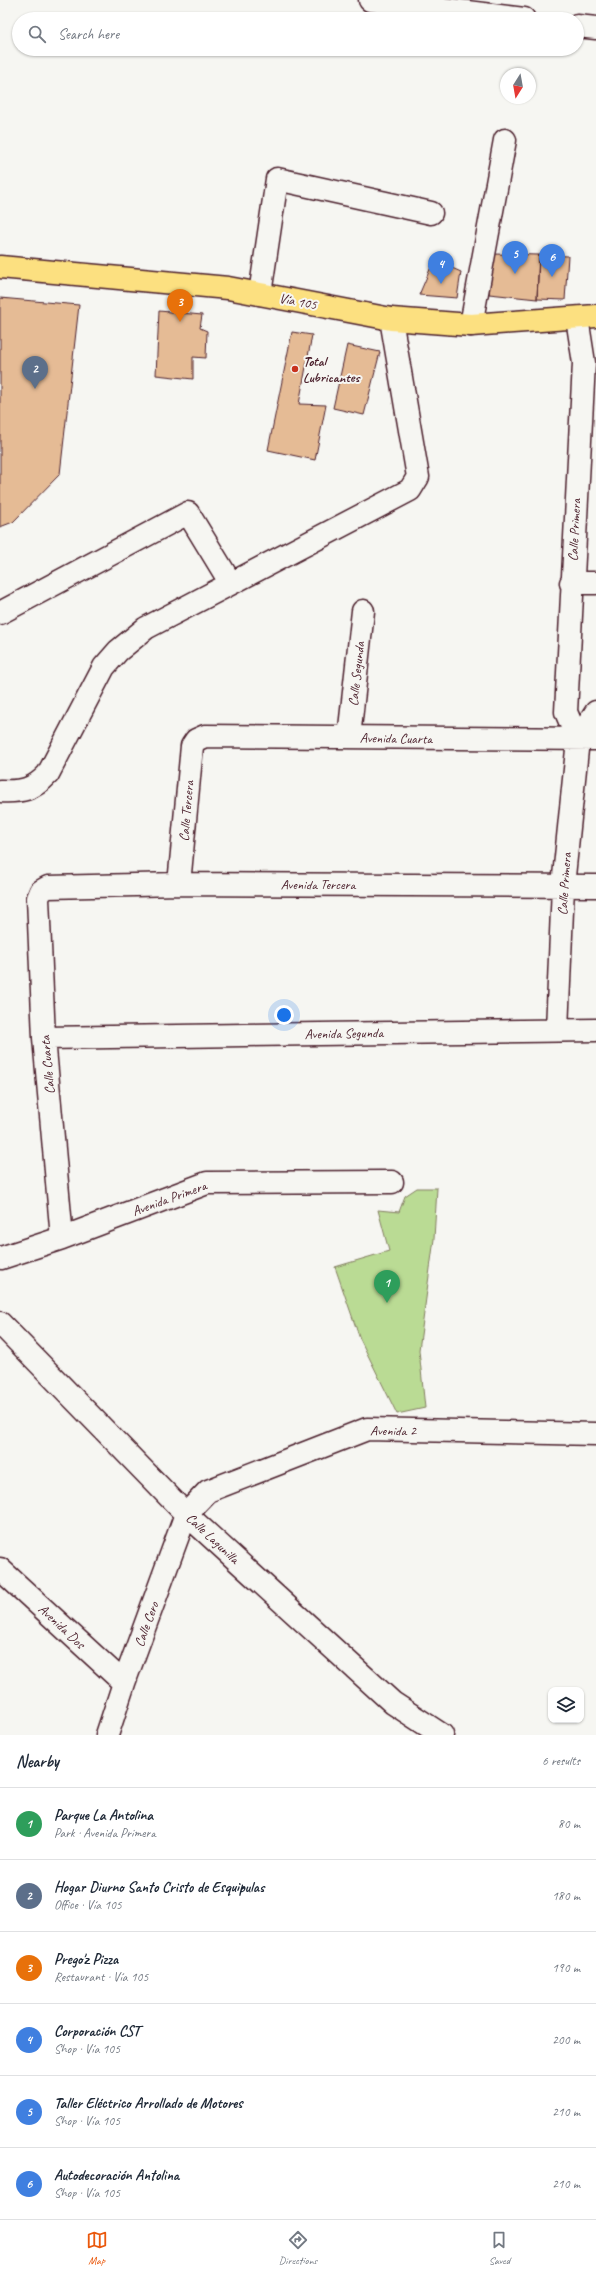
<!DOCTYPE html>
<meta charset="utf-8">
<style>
:root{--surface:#fff;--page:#f2f2f3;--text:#1f2937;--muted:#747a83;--line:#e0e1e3;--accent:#ea580c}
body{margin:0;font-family:Caveat,sans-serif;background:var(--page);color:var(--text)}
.controls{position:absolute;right:12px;bottom:12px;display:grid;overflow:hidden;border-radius:8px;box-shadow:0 1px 3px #0004}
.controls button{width:36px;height:36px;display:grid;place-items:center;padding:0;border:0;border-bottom:1px solid var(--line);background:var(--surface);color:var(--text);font:20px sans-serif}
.compass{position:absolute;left:500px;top:68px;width:36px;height:36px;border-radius:50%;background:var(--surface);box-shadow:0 1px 3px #0004;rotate:191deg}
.you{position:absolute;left:284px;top:1015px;width:14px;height:14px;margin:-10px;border:3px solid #fff;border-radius:50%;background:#1a73e8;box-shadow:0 0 0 6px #1a73e833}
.badge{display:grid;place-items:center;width:26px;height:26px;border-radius:50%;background:var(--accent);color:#fff;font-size:13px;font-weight:700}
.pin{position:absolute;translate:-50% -33px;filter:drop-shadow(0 1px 2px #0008)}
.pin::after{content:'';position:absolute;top:21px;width:14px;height:12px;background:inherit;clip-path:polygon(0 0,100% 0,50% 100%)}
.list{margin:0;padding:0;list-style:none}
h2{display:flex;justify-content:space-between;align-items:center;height:52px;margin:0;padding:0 16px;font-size:17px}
h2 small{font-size:13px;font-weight:400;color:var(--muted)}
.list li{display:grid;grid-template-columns:26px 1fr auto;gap:12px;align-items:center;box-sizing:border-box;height:72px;padding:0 16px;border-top:1px solid var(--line)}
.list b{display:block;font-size:15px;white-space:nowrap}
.list p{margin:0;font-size:13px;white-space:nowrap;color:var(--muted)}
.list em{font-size:13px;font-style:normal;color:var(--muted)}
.icon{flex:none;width:22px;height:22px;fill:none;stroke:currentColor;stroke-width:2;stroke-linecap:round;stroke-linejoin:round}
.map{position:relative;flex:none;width:596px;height:1735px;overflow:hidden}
.search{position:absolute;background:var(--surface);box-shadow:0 1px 3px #0004;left:12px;right:12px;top:12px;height:44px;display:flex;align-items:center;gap:10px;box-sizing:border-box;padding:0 14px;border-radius:22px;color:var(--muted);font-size:15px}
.sheet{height:484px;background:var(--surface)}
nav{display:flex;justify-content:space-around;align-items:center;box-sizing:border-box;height:56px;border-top:1px solid var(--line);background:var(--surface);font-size:11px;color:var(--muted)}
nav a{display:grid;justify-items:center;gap:2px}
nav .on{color:var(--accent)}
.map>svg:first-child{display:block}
</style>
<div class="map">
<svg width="596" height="1735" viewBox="0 0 596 1735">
<rect width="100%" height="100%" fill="#f6f6f2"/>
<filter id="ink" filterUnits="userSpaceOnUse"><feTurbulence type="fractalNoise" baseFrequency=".025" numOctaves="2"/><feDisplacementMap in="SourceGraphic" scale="8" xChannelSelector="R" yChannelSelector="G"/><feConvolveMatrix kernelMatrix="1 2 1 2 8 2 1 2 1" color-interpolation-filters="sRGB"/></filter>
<g filter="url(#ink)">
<path fill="#badb94" stroke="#827d60" d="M417,1188H437L434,1239L419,1350L425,1408L397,1414L360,1339L335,1267L389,1251L378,1210L399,1212L405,1196Z"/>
<path fill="#e5bb95" stroke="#4a1f2b" d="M493,254L539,255L537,299L489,294Z
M539,255L568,256L565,300L537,299Z
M434,260L461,272L457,298L419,295Z
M0,298L79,305L60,474L13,522L0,527Z
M159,311L202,315L200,328L207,331L206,358L193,357V379L156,375Z
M292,332L312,335L299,404L326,405L315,460L268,450Z
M347,345L380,352L364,415L333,408Z"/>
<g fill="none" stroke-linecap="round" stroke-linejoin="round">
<g stroke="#4a1f2b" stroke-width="25">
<path id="minor" d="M370,0L524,19
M577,26L596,28
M260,294L277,179L431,213
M577,318L584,363L566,712L578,740
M471,325L505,140
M571,583H596
M0,613L188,513L230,582
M349,737L363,611
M0,791C22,792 33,790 48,774L104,667L118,651L146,628L410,490L418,477L391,319
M179,884L192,746L196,740L205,736L596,739
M557,1030L563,886L578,740L596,712
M44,1038L596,1030
M62,1238L44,1038L38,898L41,891L48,887L179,884L596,886
M1,1258L62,1238L207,1183L392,1182
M0,1323L186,1514L393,1703L442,1735
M0,1569L124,1683
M107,1735L124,1683L186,1514L208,1491L367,1429L596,1434"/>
</g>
<g stroke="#4a1f2b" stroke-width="25">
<path id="major" d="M0,267L228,288L391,319L471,325L596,316"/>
</g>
<use href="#minor" stroke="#f6f6f2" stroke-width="22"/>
<use href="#major" stroke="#fce080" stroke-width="22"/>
</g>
</g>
<circle fill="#c8321e" stroke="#f6f6f2" stroke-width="1.5" cx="295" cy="369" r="4"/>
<g text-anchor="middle" stroke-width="4" stroke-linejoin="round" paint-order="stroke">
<g font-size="14" fill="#4a1f2b" stroke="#f6f6f2">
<text transform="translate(298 301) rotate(11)" y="5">Vía 105</text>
<text transform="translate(574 530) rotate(-87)" y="5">Calle Primera</text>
<text transform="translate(356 674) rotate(-84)" y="5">Calle Segunda</text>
<text transform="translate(396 738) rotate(1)" y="5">Avenida Cuarta</text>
<text transform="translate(186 811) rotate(-85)" y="5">Calle Tercera</text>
<text x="318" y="889">Avenida Tercera</text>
<text transform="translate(564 884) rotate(-86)" y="5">Calle Primera</text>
<text transform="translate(344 1033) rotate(-1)" y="5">Avenida Segunda</text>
<text transform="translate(47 1065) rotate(-95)" y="5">Calle Cuarta</text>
<text transform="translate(169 1198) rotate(-20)" y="5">Avenida Primera</text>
<text x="393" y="1435">Avenida 2</text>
<text transform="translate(213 1538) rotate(43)" y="5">Calle Lagunilla</text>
<text transform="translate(146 1624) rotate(-70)" y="5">Calle Cero</text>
<text transform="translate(62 1626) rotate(43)" y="5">Avenida Dos</text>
</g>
<g font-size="14" font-weight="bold" fill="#4a1f2b" stroke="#f6f6f2" text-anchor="start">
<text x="303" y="366">Total<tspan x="303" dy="16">Lubricantes</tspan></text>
</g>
</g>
</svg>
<div class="controls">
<button><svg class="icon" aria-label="layers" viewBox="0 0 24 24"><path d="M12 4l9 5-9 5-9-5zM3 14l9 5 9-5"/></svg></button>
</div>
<svg class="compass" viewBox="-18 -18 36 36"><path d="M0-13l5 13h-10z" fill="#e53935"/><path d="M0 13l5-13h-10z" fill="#747a83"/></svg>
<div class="you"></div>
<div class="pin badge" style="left:387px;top:1303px;background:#2e9e5b">1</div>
<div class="pin badge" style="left:35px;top:389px;background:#5c6f8a">2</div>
<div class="pin badge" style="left:180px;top:322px;background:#e8710a">3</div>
<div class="pin badge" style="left:441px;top:284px;background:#3f7fe0">4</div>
<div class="pin badge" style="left:515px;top:274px;background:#3f7fe0">5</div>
<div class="pin badge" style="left:552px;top:277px;background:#3f7fe0">6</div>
<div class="search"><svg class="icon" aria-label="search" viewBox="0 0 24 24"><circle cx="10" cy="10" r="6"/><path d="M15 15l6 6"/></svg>Search here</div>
</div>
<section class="sheet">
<h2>Nearby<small>6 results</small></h2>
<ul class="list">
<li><span class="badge" style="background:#2e9e5b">1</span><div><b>Parque La Antolina</b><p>Park · Avenida Primera</p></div><em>80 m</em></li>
<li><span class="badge" style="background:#5c6f8a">2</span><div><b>Hogar Diurno Santo Cristo de Esquipulas</b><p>Office · Vía 105</p></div><em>180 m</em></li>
<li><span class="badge" style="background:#e8710a">3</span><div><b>Prego'z Pizza</b><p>Restaurant · Vía 105</p></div><em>190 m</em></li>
<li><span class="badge" style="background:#3f7fe0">4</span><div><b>Corporación CST</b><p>Shop · Vía 105</p></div><em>200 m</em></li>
<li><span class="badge" style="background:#3f7fe0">5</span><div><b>Taller Eléctrico Arrollado de Motores</b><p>Shop · Vía 105</p></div><em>210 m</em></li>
<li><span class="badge" style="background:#3f7fe0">6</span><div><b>Autodecoración Antolina</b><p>Shop · Vía 105</p></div><em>210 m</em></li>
</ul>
</section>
<nav>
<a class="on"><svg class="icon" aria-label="map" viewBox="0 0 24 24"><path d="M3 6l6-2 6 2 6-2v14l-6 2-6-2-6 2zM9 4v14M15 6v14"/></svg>Map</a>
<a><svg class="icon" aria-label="directions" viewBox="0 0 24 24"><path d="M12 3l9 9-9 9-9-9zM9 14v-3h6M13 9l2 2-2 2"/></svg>Directions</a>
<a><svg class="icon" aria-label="saved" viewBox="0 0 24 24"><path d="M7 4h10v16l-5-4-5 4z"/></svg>Saved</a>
</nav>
